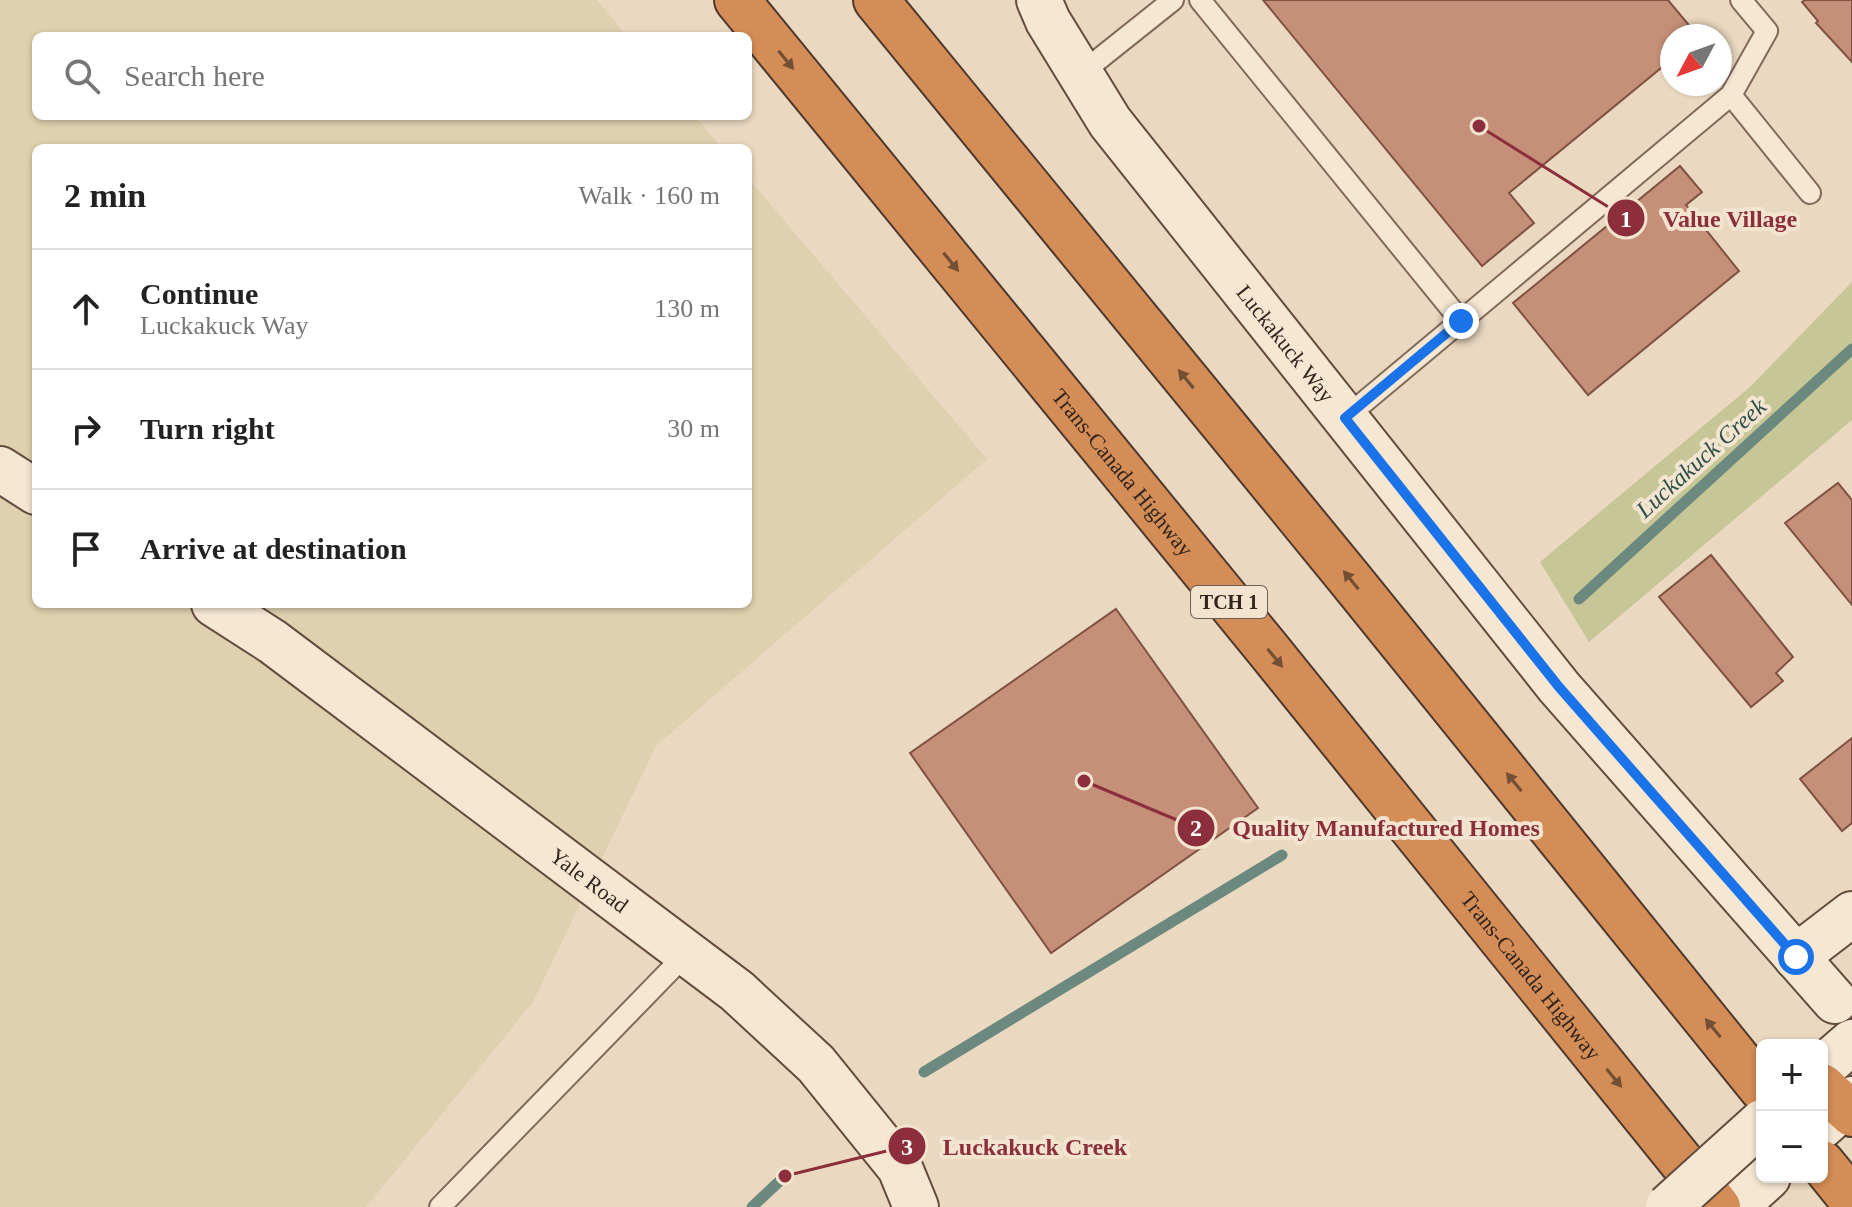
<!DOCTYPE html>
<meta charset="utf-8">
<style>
:root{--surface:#fff;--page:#f6f6f6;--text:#222;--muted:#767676;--line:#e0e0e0}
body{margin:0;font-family:Georgia,serif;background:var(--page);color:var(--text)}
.controls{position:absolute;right:24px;bottom:24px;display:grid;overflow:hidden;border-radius:12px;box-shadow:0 2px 6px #0004}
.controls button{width:72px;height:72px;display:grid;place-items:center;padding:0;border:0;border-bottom:2px solid var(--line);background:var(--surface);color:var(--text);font:40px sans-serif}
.compass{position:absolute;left:1660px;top:24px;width:72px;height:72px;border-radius:50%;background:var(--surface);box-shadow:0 2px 6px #0004;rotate:229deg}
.stop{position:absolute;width:24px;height:24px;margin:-18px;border:6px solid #1a73e8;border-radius:50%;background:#fff}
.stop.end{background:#1a73e8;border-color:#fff;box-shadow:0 2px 8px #0008}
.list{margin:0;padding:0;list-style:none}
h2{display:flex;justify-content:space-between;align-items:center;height:104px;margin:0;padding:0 32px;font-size:34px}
h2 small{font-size:26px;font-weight:400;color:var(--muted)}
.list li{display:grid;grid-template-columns:52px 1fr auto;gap:24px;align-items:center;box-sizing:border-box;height:120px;padding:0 32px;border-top:2px solid var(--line)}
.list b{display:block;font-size:30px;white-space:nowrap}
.list p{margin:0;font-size:26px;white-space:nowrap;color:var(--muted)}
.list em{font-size:26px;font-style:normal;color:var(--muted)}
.icon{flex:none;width:44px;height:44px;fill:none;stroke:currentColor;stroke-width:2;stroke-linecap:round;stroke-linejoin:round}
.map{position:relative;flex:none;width:1852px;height:1207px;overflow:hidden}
.search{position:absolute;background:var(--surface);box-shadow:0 2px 6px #0004;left:32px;top:32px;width:720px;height:88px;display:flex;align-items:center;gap:20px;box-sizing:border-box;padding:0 28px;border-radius:12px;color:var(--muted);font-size:30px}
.panel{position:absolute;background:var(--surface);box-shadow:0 2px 6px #0004;left:32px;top:144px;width:720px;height:464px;border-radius:12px}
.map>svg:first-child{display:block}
</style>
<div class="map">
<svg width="1852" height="1207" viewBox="0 0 1852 1207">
<rect width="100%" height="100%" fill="#ead8c0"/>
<path fill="#dfd1af" d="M0,0H597L627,36H36V116H695L722,148H36V604H748V178L987,459L656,746L533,1002L366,1207H0Z"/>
<path fill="#c7c696" d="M1852,282V420L1589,642L1540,562L1750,387Z"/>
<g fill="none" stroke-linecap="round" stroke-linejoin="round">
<path stroke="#6b897e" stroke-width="11" d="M1579,599L1852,349
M924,1072L1282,855
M752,1207L785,1176"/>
</g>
<path fill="#c58f79" stroke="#7f5242" stroke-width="2" d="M1263,0H1668L1698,36H1672V59L1509,193L1534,223L1482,266Z
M1805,0H1852V62L1816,23L1818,21L1802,2Z
M1680,166L1702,192L1686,205L1739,271L1588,395L1513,303Z
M1838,483L1852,500V605L1785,523Z
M1711,555L1793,657L1776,673L1783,681L1751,707L1659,597Z
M1116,609L1258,808L1051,953L910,753Z
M1852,738V823L1842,831L1800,779Z"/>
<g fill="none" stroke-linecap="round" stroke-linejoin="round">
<g stroke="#826a5a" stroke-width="24">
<path id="lane" d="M1200,0L1461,321L1731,95L1767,31L1741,0
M1079,75L1173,0
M1731,95L1810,193
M1345,418L1461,321
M440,1207L687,953"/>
</g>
<g stroke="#634b3d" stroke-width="48">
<g id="secondary">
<path id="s1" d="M1039,0L1048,21L1110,122L1559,687L1835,1001"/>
<path d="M0,469L36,492"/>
<path id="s2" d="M214,604L273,642L737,991L816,1064L900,1168L916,1207"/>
<path d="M1796,957L1852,914"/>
<path d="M1822,1068L1852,1042"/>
<path d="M1822,1126L1852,1099"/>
<path d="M1735,1207L1768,1177"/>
</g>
</g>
<g stroke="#4f392e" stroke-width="48">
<g id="highway">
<path id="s3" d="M737,0L1266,647L1718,1207"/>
<path d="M876,0L1349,578L1762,1089"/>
<path d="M1822,1086L1852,1114"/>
<path d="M1822,1163L1852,1200"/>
</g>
</g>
<use href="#lane" stroke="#f6e7d3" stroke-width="20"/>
<use href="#secondary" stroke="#f6e7d3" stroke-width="44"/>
<use href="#highway" stroke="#d48d56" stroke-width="44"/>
<g stroke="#634b3d" stroke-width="48" stroke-linecap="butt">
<path id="secondary-bridge" d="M1668,1207L1762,1122"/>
</g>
<use href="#secondary-bridge" stroke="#f6e7d3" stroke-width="44"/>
</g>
<defs><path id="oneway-solid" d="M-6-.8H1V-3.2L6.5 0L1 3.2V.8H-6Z" transform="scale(2)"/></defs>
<g fill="#734f34">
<use href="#oneway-solid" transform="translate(786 60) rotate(51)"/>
<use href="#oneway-solid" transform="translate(951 262) rotate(51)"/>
<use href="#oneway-solid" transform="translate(1186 379) rotate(-129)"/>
<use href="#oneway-solid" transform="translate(1351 580) rotate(-129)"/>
<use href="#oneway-solid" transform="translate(1275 658) rotate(51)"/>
<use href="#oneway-solid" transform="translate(1514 782) rotate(-129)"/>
<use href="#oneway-solid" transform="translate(1713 1028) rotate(-129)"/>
<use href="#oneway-solid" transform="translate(1614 1078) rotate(51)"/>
</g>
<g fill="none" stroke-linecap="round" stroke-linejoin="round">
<path stroke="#1a73e8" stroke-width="10" d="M1461,321L1345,418L1559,687L1796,957"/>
</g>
<g text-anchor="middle" stroke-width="8" stroke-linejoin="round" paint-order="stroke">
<rect fill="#f2e4cf" stroke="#6c5e52" stroke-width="2" x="1191" y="586" width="76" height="32" rx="6"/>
<g font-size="20" font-weight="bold" fill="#32251d">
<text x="1229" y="609">TCH 1</text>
</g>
<g font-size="22" fill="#32251d" stroke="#f2e4cf">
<text dy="8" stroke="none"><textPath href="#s1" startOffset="424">Luckakuck Way</textPath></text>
<text dy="8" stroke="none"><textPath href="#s3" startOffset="610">Trans-Canada Highway</textPath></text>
<text dy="8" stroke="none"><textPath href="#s2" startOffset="466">Yale Road</textPath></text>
<text dy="8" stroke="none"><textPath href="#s3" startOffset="1258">Trans-Canada Highway</textPath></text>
</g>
<g font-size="24" font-style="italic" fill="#2d514a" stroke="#f2e4cf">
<text transform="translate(1701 458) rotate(-42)" y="8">Luckakuck Creek</text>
</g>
</g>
<path fill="none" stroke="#8c2e3b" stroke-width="3" d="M1479 126L1626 218M1084 781L1196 828M785 1176L907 1146"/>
<g fill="#8c2e3b" stroke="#f2e4cf" stroke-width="3">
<circle cx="1479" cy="126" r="8"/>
<circle cx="1084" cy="781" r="8"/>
<circle cx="785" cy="1176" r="8"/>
<circle cx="1626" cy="218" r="20"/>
<circle cx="1196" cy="828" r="20"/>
<circle cx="907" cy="1146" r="20"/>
</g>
<g font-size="24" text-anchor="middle" font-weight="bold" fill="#fff">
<text x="1626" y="227">1</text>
<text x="1196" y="836">2</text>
<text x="907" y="1155">3</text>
</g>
<g font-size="24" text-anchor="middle" font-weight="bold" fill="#8c2e3b" stroke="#f2e4cf" stroke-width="8" stroke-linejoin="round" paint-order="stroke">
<text x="1730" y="227">Value Village</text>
<text x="1386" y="836">Quality Manufactured Homes</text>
<text x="1035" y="1155">Luckakuck Creek</text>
</g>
</svg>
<div class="controls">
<button>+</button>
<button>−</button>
</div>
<svg class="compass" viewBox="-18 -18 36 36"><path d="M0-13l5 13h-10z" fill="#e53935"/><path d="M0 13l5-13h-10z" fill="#767676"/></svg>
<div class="stop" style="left:1796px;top:957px"></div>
<div class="stop end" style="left:1461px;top:321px"></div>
<div class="search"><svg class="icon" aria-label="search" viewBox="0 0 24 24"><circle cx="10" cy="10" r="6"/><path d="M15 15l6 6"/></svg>Search here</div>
<section class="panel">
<h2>2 min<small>Walk · 160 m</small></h2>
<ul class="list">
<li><svg class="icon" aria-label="ahead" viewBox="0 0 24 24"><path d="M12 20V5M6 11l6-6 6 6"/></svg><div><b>Continue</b><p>Luckakuck Way</p></div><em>130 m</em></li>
<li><svg class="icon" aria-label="right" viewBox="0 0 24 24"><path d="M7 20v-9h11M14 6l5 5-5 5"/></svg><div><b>Turn right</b></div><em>30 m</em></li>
<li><svg class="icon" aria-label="arrive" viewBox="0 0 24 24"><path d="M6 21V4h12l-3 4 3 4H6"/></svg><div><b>Arrive at destination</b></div></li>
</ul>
</section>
</div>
